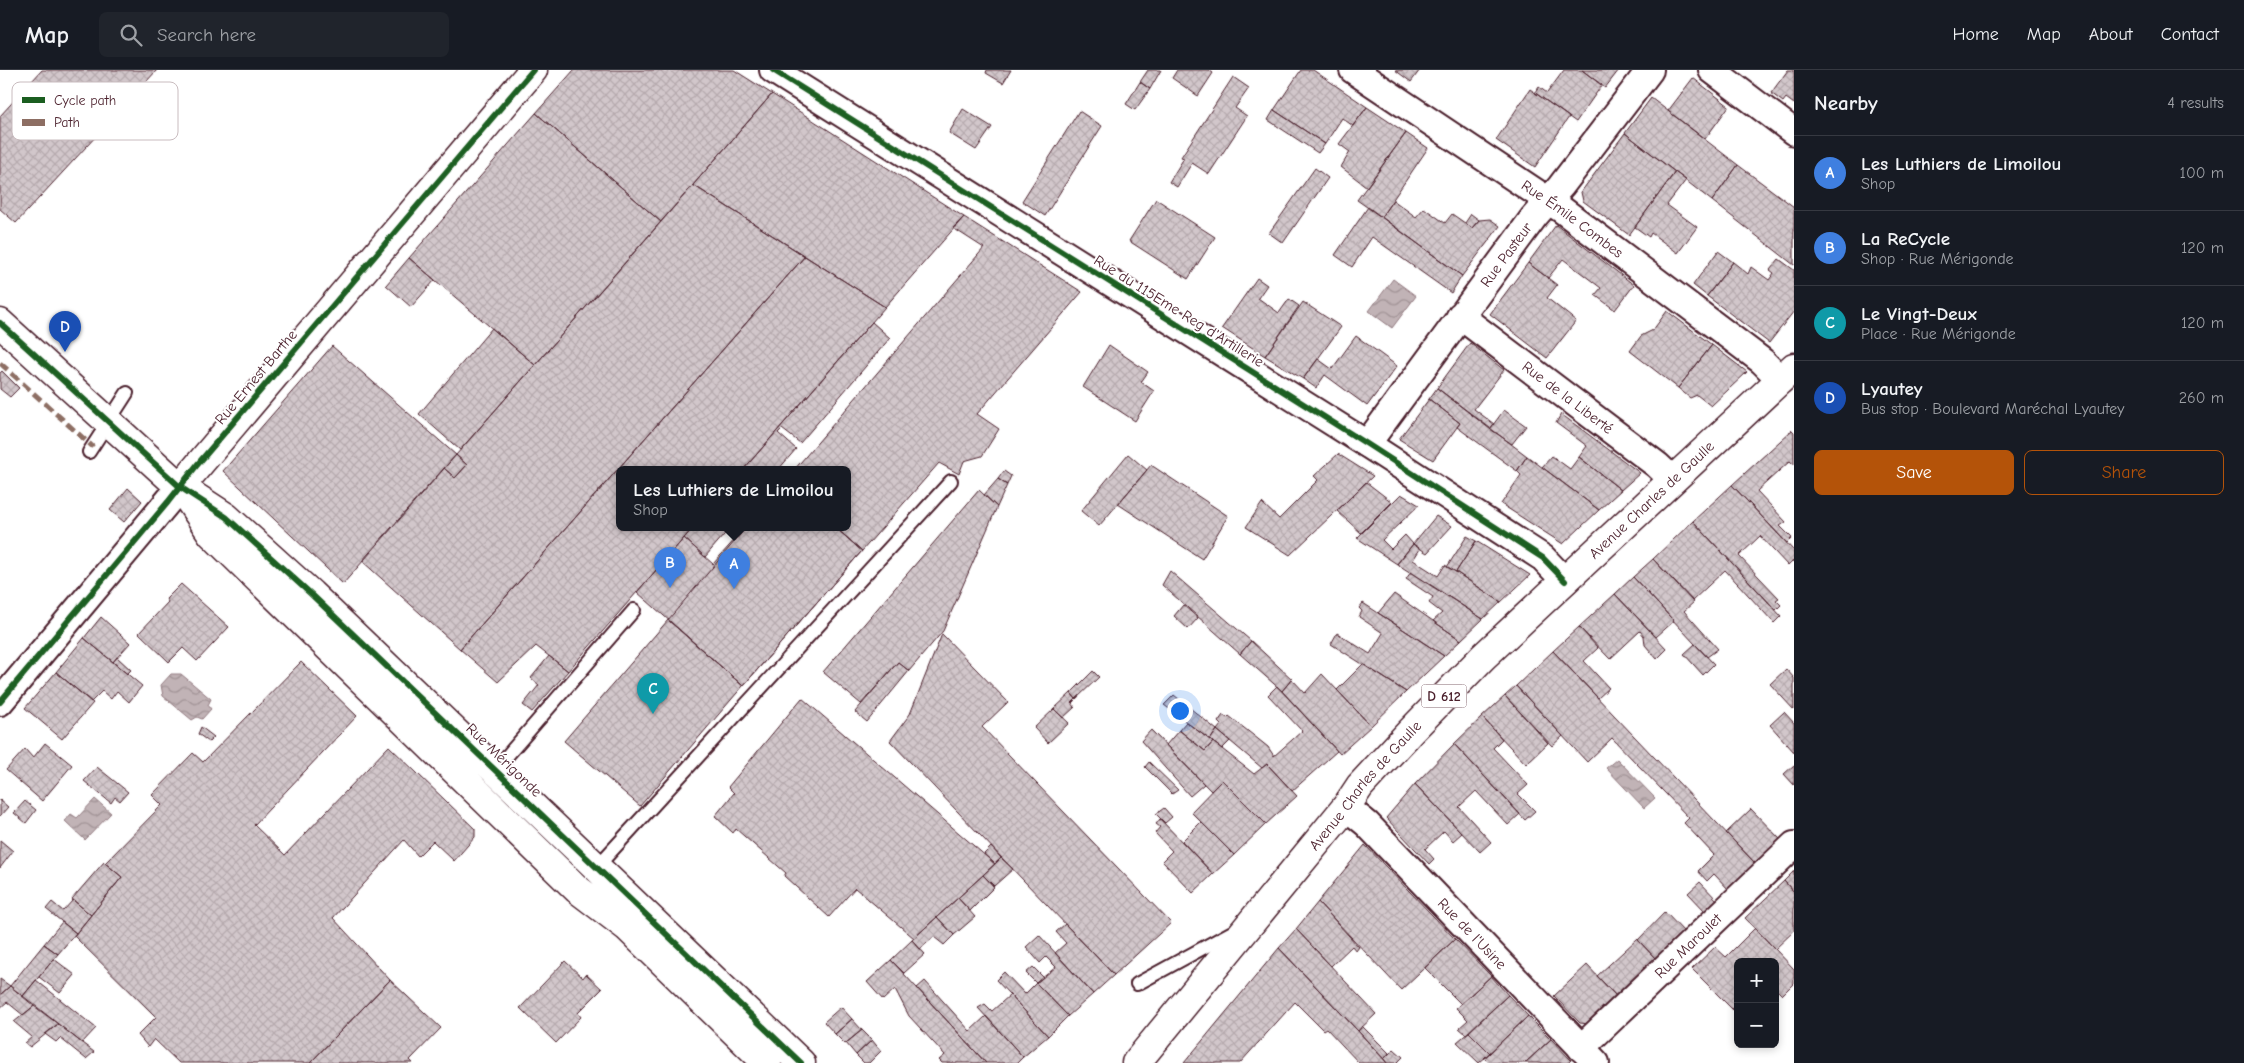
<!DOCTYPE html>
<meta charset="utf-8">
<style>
:root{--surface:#171b24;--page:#20242c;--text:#f1f3f6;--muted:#9ea1a6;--line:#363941;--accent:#b45309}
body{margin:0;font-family:"Comic Neue",sans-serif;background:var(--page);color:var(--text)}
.controls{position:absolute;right:15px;bottom:15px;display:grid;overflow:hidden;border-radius:8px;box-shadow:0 2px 8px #0003}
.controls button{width:45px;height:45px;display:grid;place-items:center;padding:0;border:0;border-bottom:1px solid var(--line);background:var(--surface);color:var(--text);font:25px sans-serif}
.you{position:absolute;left:1179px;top:640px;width:18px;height:18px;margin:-12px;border:4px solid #fff;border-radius:50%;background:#1a73e8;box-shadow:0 0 0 8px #1a73e833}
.badge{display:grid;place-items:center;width:32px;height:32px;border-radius:50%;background:var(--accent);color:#fff;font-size:16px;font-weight:700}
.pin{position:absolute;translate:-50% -41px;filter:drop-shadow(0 1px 2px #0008)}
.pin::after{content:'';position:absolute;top:26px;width:18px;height:15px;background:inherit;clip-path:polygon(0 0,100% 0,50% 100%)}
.popup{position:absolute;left:616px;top:396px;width:235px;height:65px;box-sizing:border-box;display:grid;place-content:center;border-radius:8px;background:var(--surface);filter:drop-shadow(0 1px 4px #0005);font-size:16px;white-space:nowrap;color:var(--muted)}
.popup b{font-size:19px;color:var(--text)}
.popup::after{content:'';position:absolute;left:50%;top:100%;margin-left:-10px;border:10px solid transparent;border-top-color:var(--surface)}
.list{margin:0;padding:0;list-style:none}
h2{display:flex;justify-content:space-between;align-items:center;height:65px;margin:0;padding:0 20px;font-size:21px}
h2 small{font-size:16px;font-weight:400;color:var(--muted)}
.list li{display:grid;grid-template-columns:32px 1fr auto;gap:15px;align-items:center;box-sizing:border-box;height:75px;padding:0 20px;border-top:1px solid var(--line)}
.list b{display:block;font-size:19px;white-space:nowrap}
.list p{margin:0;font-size:16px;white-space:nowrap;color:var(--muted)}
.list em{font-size:16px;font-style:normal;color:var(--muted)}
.actions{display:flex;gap:10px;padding:15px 20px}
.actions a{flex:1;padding:11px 0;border:1px solid var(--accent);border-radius:8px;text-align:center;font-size:18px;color:var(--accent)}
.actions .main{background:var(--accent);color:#fff}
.icon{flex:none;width:28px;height:28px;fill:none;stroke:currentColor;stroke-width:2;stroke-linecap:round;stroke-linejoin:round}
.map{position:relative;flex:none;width:1794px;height:993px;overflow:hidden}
header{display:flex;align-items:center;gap:30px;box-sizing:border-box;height:70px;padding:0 25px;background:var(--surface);border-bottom:1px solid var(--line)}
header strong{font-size:24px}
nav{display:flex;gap:28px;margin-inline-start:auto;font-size:18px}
.search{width:350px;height:45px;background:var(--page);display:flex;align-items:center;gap:12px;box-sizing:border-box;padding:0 18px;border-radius:8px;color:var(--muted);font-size:19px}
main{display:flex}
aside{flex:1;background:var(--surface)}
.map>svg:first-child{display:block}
</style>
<header>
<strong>Map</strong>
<div class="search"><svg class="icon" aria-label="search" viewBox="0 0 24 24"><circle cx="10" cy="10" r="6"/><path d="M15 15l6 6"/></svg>Search here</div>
<nav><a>Home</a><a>Map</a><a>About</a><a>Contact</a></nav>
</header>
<main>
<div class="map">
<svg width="1794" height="993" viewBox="0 0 1794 993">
<defs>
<pattern id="water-waves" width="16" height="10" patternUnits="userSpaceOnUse" patternTransform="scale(1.25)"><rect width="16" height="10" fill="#c1b3b6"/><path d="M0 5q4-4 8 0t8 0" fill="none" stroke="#9f9194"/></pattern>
<pattern id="building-cross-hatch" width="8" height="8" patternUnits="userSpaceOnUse" patternTransform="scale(1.25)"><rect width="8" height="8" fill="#d2c7cb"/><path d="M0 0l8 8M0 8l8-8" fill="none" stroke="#b6aaae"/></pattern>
</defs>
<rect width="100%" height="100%" fill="#fff"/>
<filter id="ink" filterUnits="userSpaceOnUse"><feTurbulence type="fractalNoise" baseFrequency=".02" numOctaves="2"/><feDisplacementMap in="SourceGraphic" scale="10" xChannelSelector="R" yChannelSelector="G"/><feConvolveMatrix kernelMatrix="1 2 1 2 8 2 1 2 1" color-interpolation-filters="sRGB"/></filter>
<g filter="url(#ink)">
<path fill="url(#water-waves)" stroke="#91787e" d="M1393,209L1416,226L1392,258L1369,241Z
M171,604H181L211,629L208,635L211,639L202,649L197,647L192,650L163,626L161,615Z
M1617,689L1655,728L1644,738L1606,698Z
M95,729L111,743L85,770L65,751L71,744L77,748Z"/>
<path fill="url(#building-cross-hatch)" stroke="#4a1f2b" d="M42,0H157L16,153L0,139V46Z
M574,0H734L772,24L661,152L536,43Z
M987,0H1011L1003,13L986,3Z
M1148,0H1161L1150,19L1140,12Z
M1177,0H1209L1213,3L1198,26L1172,8Z
M1301,0H1313L1367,37L1353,56L1342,48L1325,74L1274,40Z
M1395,0H1420L1411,12Z
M1564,0H1582L1602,15L1576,52L1535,23L1539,17L1547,23Z
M1582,0H1619L1605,18Z
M1788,0H1794V34L1786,28L1783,32L1771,23Z
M1233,7L1249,18L1235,38L1247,46L1209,104L1192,93L1177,117L1169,112L1184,88L1181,87Z
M1693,8L1729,36L1705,69L1668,41Z
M1140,12L1150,19L1135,40L1126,34Z
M1530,19L1569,47L1535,97L1496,70Z
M772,24L964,147L885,237L693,115Z
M1651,28L1738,95L1712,131L1625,63Z
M1367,37L1406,63L1367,117L1341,97L1350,82L1339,74Z
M963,39L992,57L976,80L949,63Z
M1274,40L1325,74L1318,83L1268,50Z
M1079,41L1102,56L1045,146L1022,131Z
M536,43L661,152L535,295L409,188Z
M1406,63L1428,78L1381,147L1357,130Z
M1625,63L1675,102L1629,165L1583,131L1581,122Z
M1738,95L1794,137V195L1712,131Z
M1315,98L1328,108L1283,173L1269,163Z
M1675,102L1686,110L1667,135L1697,157L1678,183L1651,163L1649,167L1635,157Z
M693,115L805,186L460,579L362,491L444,398L455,408L467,395L456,385Z
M1156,129L1215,167L1188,209L1129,171Z
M1393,130L1416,147L1424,138L1445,153L1452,144L1472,158L1479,150L1490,149L1500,156L1462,206L1381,147Z
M1368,137L1462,206L1451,223L1372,167L1352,197L1335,185Z
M1471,144L1479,150L1472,158L1465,153Z
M964,147L1082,222L977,344L999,359L982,386L964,391L959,404L939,393L862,481L836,458H848V400H794L984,178L953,158Z
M1556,155L1634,215L1615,240L1595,225L1601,218L1563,189L1548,208L1528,193Z
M1718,181L1733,192L1707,226L1693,215Z
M805,186L885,237L743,400H620V458H693L568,601L536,576L498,612L460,579Z
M409,188L435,210L411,237L386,215Z
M1779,189L1794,200V241L1769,273L1707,226L1733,192L1748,204L1751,197L1769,210L1774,203L1770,200Z
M1528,193L1557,215L1547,228L1576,251L1547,288L1490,244Z
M1257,208L1267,215L1258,228L1279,243L1289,229L1299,236L1265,286L1222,258Z
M1303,232L1341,257L1303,309L1265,286Z
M1667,241L1712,275L1678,318L1630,281L1641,266L1653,260Z
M872,252L890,268L800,373L782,359L778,363L796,379L778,400H743Z
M492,258L535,295L460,380L419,344Z
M1356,266L1397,296L1367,336L1325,305L1316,318L1303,309L1318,289L1332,299Z
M1470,273L1504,300L1474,339L1494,354L1490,359L1437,318Z
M1109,275L1148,302L1141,312L1154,321L1135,351L1083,317Z
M1712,275L1747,302L1711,336L1697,325L1690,328L1678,318Z
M332,276L456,385L343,514L223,401Z
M2,301L19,318L10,327L0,319V303Z
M1437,318L1527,386L1517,401L1465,363L1457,357L1460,353L1429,329Z
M1429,329L1460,353L1433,390L1399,369Z
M1504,340L1526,356L1512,374L1490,359Z
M1561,344L1640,403L1621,420L1579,387L1587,376L1556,353Z
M1792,360L1794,362V395L1790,391L1757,421L1786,452L1780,456L1792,468L1787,473L1732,415Z
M1128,384L1147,400L1099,456L1081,441Z
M1338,384L1373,406L1290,485L1246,457L1262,433L1279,449L1318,410L1314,406Z
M456,385L467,395L455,408L444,398Z
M1527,386L1599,440L1563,474L1501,434L1521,405L1517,401Z
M1552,386L1570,399L1579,387L1621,420L1599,440L1542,397Z
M1151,395L1228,446L1202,489L1118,434Z
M1004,401L1011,406L1007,415L998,409Z
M998,409L1007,415L997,437L984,425Z
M1366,412L1392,432L1361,463L1337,441Z
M1732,415L1794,481V490L1788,496L1760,466L1739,486L1779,528L1776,530L1781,535L1776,540L1693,451Z
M128,418L142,431L124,452L110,440Z
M979,420L997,437L943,561L909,601L898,592L861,634L823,602Z
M1401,424L1419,435L1382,470L1391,479L1405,465L1413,474L1397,494L1357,468Z
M1436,446L1452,456L1427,483L1413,474Z
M1693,451L1781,546L1774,553L1725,500L1692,531L1653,489Z
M693,458H730L705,487L684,468Z
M745,458H836L862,481L743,616L637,522L684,468L713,494Z
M746,458H836L862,481L743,616L668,550Z
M1467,466L1476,471L1456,502L1447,497Z
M1476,471L1530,505L1501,532L1456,502Z
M1413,474L1420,479L1413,490L1438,506L1445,495L1501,532L1483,549L1397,494Z
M1653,489L1694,532L1684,541L1718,579L1707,587L1633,507Z
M1170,501L1251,571L1240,584L1162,515Z
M1411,502L1483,549L1461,570L1433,551L1442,543L1429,533L1433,527L1406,509Z
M1633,507L1674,551L1656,567L1615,524Z
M181,514L229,557L197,591L183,578L169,592L139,563L168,532L166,529Z
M1394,524L1433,551L1461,570L1444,586L1378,543Z
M1615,524L1667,579L1657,589L1645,575L1644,566L1640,561L1610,589L1579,557Z
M1363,533L1444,586L1406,622L1331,574L1337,563L1370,584L1383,563L1359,547L1362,541L1359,538Z
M1183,535L1198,548L1188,559L1174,546Z
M101,547L130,573L113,592L84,568Z
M668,550L743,616L640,736L564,671Z
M1579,557L1598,578L1584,591L1609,618L1598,628L1553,581Z
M942,564L1008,632L982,657L1171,853L1114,905L890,671L910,644Z
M84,568L142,616L129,632L117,621L111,629L102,621L91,632L56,602Z
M1251,571L1292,609L1282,621L1240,584Z
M1695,574L1714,594L1703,605L1684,584Z
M1553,581L1756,794L1729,820L1714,804L1707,811L1698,801L1714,785L1684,753L1689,748L1612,668L1587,692L1516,616Z
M549,586L568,601L532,642L523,635L539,615L531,608Z
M117,587L131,600L127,604L113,592Z
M301,592L357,646L254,755L285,785L389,676L475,759V767L454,791L433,771L418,786L404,770L333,848L390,910L310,993H179L154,969L148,977L138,965L156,947L74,866L122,807L105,793L162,735L152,725L193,683L203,692Z
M898,592L909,601L867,652L855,642Z
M1363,594L1406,622L1371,656L1337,620Z
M1786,599L1794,608V640L1770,614Z
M1093,601L1099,607L1076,629L1071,623Z
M56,602L93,633L62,669L25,638Z
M1322,604L1371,656L1340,684L1282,621L1292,609L1305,623Z
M1277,616L1337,681L1292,721L1267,694L1262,698L1217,660L1221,655L1218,652L1223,645L1227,648L1229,646L1268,677L1274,686L1302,661L1268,625Z
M1516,616L1563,666L1552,676L1505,626Z
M1071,623L1076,629L1072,633L1075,637L1063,648L1054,639Z
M1174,625L1217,660L1210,670L1164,635Z
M1505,626L1548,673L1526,694L1482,647Z
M802,628L995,794L914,868L855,818L829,847L784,806L786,803L736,759L733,763L715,746L734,723L728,717Z
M1054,639L1069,653L1048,673L1034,658Z
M1784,642L1794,653V682L1770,655Z
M1482,647L1502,669L1493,678L1528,715L1518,724L1535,741L1525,750L1454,674Z
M1186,652L1213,672L1205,681L1179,660Z
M201,657L214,667L209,672L198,664Z
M1151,660L1204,714L1190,726L1141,671Z
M1179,660L1205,681L1213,672L1254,704L1267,694L1297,726L1266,754L1222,710L1211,721L1166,675Z
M1217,660L1230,671L1222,679L1210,670Z
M45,673L72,695L42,731L6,700L25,679L33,688Z
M1454,674L1520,744L1508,755L1476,721L1459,737L1491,772L1480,782L1415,714Z
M1149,692L1178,720L1172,724L1145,697Z
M1794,695V715L1784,704Z
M97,697L128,722L120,731L115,727L111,733L84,711Z
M1222,710L1266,754L1234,785L1191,742Z
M1415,714L1462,763L1453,771L1444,761L1425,779L1434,789L1429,794L1386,748Z
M0,730L8,737L0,746Z
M25,731L36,740L26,753L14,743Z
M1164,738L1172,747L1165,753L1156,744Z
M1751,739L1781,770L1756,794L1726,763Z
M1160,749L1213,804L1193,823L1162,791L1172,781L1155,763L1160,757L1156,754Z
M1201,752L1234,785L1213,804L1182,771Z
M0,770L13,781L0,798Z
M1365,775L1455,869L1401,920L1318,832Z
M991,777L1001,788L995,794L984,784Z
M1001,788L1013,799L994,816L983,805Z
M104,792L122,807L91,845L72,829Z
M1794,801V822L1784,811Z
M983,805L994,817L970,841L958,828Z
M1784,811L1794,822V861L1775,879L1745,848Z
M1700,812L1718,831L1706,842L1688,823Z
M958,828L975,847L954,865L937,847Z
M73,830L91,845L76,863L46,839L52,832L63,841Z
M1318,832L1359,877L1356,881L1352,876L1331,896L1296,859Z
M1665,842L1685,863L1657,890L1638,870Z
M937,847L954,865L944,875L934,867L920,879L912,870Z
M62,852L76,863L58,884L44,874Z
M1065,854L1114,905L1093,924L1055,883L1066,873L1056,862Z
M1755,858L1794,899V913L1782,925L1775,918V892H1738V945L1692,899L1715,877L1726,887Z
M1296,859L1376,944L1358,961L1279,878Z
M1039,865L1093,924L1068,946L1036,913L1056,897L1046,887L1040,893L1026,877Z
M1455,869L1491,906L1461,934L1425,898Z
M1637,869L1657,890L1617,927L1597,906Z
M912,870L925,884L904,903L891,890Z
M44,874L58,884L23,926L10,916Z
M1279,878L1358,961L1387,993H1359L1326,958L1323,960L1295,932L1240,993H1184Z
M54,889L75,905L60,923L39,907Z
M891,890L917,918L986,993H942L939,990L945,985L909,946L895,919L883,930L867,912Z
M565,891L583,908L586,904L602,919L578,943L581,947L556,973L520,938Z
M1587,895L1617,927L1589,954L1580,953L1554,926Z
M1033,897L1043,907L1036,913L1026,903Z
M1004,902L1025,924L1036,913L1068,946L1048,966L996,910Z
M1491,906L1508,925L1466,964L1459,958L1468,950L1456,938Z
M0,909L10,916L0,925Z
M36,910L96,958L82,973L23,926Z
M390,910L441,958L410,990L413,993H310Z
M925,911L970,961L986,946L1023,987L1017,993H986L917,918Z
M10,916L34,936L23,945L7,932L0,938V925Z
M1010,925L1048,966L1023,987L978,938L985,934L992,941Z
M1508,925L1528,946L1490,983L1469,962Z
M34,936L58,954L30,977L25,973L32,967L14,952Z
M841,937L852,949L835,964L824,952Z
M1528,946L1551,969L1525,993H1489L1484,988Z
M852,949L862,960L845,974L835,964Z
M58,954L82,973L94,982L86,989L60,968L56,972L45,964Z
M1362,956L1389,983L1384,989L1358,961Z
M862,960L872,970L856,985L846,973Z
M1469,962L1490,983L1479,993L1457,972Z
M1551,969L1571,990L1568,993H1525Z
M872,970L881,981L869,993H864L856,985Z
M1394,979L1403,987L1397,993H1387L1384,989Z"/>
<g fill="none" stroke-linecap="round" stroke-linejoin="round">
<g stroke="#4a1f2b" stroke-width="16">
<path id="service" d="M89,382L127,323
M493,702L634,540
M594,800L951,411
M1137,914L1236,860"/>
</g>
<g stroke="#4a1f2b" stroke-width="30">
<g id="minor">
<path d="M773,0L1367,374L1543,488L1565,511"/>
<path id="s1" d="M1353,0L1561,139L1762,291L1781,310"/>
<path d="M1712,0L1794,62"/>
<path id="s2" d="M1460,246L1657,395L1673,410"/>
<path id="s3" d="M1367,374L1534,147L1561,116L1650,0"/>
<path d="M0,632L180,417"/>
<path id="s4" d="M1346,737L1367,754L1596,993"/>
<path id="s5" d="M1581,978L1794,775"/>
</g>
</g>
<g stroke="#4a1f2b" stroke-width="31">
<path id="tertiary" d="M0,253L180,417L226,447L311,524L801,993
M180,417L533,0
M187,427L212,464L577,819L627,857L767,993"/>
</g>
<g stroke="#4a1f2b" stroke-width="31">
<g id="primary">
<path id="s6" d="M1136,993L1346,737L1360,716L1410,662L1483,587L1794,297"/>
</g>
</g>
<use href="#service" stroke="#fff" stroke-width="12"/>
<use href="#minor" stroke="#fff" stroke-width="26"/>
<use href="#tertiary" stroke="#fff" stroke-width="28"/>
<use href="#primary" stroke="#fff" stroke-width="28"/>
<path stroke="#8d6e63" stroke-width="5" stroke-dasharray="10 5" stroke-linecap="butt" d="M0,293L93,377"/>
<g stroke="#fff" stroke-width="9">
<path id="cycleway" d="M773,0L1367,374L1543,488L1565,511
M0,253L180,417L226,447L311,524L801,993
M0,632L168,432L197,395L533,0"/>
</g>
<use href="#cycleway" stroke="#1b5e20" stroke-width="6"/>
</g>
</g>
<g text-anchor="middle" stroke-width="4" stroke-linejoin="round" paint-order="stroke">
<rect fill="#fff" stroke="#80626b" stroke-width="1" x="1421.5" y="614.5" width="45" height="23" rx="4"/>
<g font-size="14" font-weight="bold" fill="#4a1f2b">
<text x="1444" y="631">D 612</text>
</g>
<g font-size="15" fill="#4a1f2b" stroke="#fff">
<text dy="5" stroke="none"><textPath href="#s1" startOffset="265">Rue Émile Combes</textPath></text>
<text dy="5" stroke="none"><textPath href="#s3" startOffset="235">Rue Pasteur</textPath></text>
<text transform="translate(1179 241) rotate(32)" y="5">Rue du 115Eme Reg d'Artillerie</text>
<text transform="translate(256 307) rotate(-50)" y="5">Rue Ernest Barthe</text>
<text dy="5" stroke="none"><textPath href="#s2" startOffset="135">Rue de la Liberté</textPath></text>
<text dy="5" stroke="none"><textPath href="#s6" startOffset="765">Avenue Charles de Gaulle</textPath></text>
<text transform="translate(504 690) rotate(44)" y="5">Rue Mérigonde</text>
<text dy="5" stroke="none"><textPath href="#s6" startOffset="360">Avenue Charles de Gaulle</textPath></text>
<text dy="5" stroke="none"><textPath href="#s4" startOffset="179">Rue de l'Usine</textPath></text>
<text dy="5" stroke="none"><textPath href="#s5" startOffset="148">Rue Maroulet</textPath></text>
</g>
</g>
<rect x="12" y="12" width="166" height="58" rx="8" fill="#fff" stroke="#c9bcbf" stroke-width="1"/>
<rect x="22" y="27" width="23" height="6" fill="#1b5e20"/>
<rect x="22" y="49" width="23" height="7" fill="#8d6e63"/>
<g font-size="14" fill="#4a1f2b">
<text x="54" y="35">Cycle path</text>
<text x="54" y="57">Path</text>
</g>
</svg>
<div class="controls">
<button>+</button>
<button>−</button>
</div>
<div class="you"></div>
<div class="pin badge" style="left:734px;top:519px;background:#3f7fe0">A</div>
<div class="popup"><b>Les Luthiers de Limoilou</b>Shop</div>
<div class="pin badge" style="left:670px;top:518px;background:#3f7fe0">B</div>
<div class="pin badge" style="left:653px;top:644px;background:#0f9aa8">C</div>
<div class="pin badge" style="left:65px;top:282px;background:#1a4fb4">D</div>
</div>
<aside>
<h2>Nearby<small>4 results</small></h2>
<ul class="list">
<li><span class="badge" style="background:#3f7fe0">A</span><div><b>Les Luthiers de Limoilou</b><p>Shop</p></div><em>100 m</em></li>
<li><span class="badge" style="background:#3f7fe0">B</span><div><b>La ReCycle</b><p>Shop · Rue Mérigonde</p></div><em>120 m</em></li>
<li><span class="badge" style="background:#0f9aa8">C</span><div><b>Le Vingt-Deux</b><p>Place · Rue Mérigonde</p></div><em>120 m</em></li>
<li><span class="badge" style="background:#1a4fb4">D</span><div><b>Lyautey</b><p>Bus stop · Boulevard Maréchal Lyautey</p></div><em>260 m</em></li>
</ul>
<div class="actions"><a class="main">Save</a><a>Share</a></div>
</aside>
</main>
